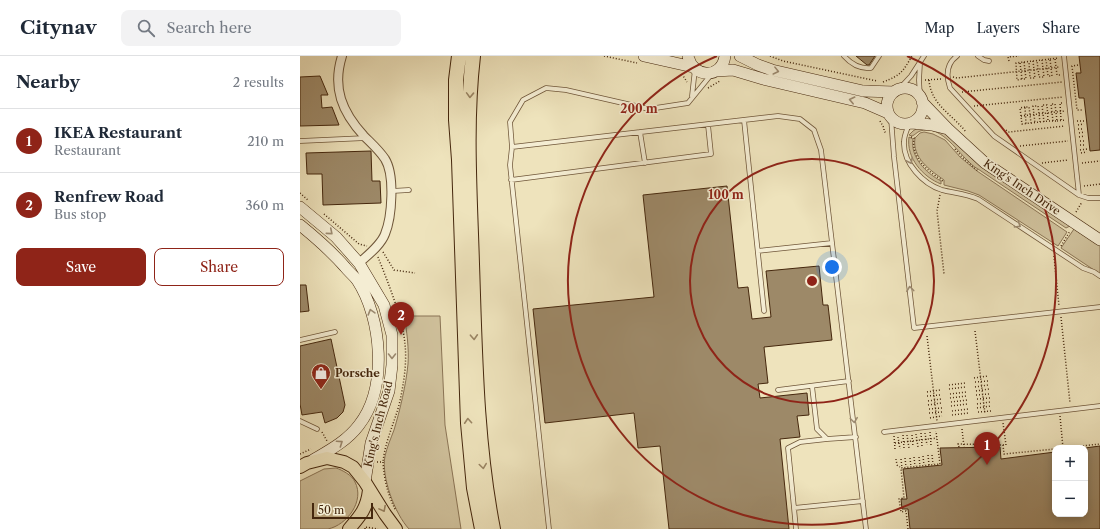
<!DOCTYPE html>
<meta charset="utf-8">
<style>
:root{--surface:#fff;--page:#f2f2f3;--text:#1f2937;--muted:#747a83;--line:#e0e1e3;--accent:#8f2418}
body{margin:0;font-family:"Libre Caslon Text",serif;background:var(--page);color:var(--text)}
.controls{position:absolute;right:12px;bottom:12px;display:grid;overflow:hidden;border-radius:8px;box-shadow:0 2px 10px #0003}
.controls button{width:36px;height:36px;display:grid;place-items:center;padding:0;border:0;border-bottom:1px solid var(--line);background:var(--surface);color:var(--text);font:20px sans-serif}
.scale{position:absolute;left:12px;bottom:10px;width:61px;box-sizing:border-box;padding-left:4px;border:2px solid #45270d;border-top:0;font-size:11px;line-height:14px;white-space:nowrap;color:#45270d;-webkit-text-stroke:3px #f4edd3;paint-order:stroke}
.you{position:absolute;left:532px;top:211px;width:14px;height:14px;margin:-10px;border:3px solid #fff;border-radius:50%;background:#1a73e8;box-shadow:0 0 0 6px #1a73e833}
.badge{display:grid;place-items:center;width:26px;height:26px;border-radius:50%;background:var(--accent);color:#fff;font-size:13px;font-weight:700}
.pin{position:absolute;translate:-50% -33px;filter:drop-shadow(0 1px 2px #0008)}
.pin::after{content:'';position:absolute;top:21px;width:14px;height:12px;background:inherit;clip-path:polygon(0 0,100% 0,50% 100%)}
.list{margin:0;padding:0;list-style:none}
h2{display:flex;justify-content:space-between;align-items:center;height:52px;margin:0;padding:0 16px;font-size:17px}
h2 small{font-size:13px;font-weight:400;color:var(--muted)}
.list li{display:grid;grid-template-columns:26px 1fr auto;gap:12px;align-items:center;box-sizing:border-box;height:64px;padding:0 16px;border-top:1px solid var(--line)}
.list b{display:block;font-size:15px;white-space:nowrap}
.list p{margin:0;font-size:13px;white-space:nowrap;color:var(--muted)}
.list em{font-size:13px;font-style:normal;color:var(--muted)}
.actions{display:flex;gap:8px;padding:12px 16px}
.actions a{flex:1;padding:9px 0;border:1px solid var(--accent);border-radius:8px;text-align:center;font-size:14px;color:var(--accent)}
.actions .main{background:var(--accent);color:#fff}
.icon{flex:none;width:22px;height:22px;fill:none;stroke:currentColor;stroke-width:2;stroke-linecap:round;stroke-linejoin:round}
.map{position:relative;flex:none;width:800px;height:473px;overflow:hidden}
header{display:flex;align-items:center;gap:24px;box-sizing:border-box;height:56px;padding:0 20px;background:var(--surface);border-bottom:1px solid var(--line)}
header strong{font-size:19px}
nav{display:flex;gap:22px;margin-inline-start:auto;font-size:14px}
.search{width:280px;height:36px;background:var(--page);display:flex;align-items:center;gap:10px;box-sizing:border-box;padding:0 14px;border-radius:8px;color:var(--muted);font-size:15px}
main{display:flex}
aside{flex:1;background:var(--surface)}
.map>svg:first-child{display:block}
</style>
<header>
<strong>Citynav</strong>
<div class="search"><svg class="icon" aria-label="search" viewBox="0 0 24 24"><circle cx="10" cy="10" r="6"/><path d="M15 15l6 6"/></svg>Search here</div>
<nav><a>Map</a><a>Layers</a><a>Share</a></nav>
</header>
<main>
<aside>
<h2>Nearby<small>2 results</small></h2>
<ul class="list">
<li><span class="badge">1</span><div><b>IKEA Restaurant</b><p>Restaurant</p></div><em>210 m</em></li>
<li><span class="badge">2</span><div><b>Renfrew Road</b><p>Bus stop</p></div><em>360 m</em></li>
</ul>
<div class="actions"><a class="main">Save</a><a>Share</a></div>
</aside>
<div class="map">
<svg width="800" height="473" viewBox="0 0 800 473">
<rect width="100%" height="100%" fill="#eee3bc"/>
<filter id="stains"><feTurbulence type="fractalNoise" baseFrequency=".005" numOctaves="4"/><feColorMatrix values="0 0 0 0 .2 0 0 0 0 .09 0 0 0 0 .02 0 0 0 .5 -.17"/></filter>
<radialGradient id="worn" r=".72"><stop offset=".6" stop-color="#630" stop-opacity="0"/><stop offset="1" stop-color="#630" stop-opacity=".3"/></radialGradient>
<path fill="#d1c39e" stroke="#8b7556" d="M619,71L646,78L680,110L770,170L766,172L678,113C674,111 671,108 668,105C656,94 640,68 620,75C617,76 615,79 612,80L609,79L613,75Z
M624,76L633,78L645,84L660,101L677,115L767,176L758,190L679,139L668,135L644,129V124C630,114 612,102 615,82L620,77Z
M609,81L613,83C610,101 626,117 641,125V128C623,121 606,102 609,81Z
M774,173L800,190V218L761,192Z
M104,260H140L145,369L161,473H109C95,458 81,421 85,400C87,391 91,382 94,374C100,354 106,329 108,308C109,293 107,275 104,260Z
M36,412C42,414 52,419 55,426C65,445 47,469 28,473C19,473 9,473 0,473V425L24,413Z"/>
<path fill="#9d8968" stroke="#45270d" d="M556,0H575L569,9H567Z
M779,0H800V94L790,95L784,42H779L776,17H781Z
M20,20L28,39H21L22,52L32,51L39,69L0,70V21Z
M71,95L72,125H80L81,147L23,149L22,118H7L6,97Z
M427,130L438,232L448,231L452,263L471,261L466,215L519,210L523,249H528L532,284L464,291L468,327L458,328L460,342L507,337L509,359L497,360L500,381L480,383L489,473H369L360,390L338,392L334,357L245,367L233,253L354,241L343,139Z
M0,229H6L9,255L0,256Z
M31,283L45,349L43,356L37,362L25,367L22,356L2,359L0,348V290Z
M800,390V473H610L608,453H602L601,443H607L603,413L642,409L640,392L700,391L701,403L755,396V458H785V392Z"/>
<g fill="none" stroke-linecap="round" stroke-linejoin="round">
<g stroke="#6f5639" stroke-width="5.5">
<path id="lane" d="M544,0C551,8 560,13 571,12L579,0
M657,0C646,8 646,20 650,32L694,80L779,139L788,142H800
M678,0L684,4L689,5
M764,0L779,139
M620,7L619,24L620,41
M599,33L611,20L624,0
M392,40L395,13
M591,62L594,101L614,272L800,251
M444,64L464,255
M609,68C607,74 604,79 604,86C603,107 623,128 642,134C654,137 666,138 678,143L783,212L794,216L800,220
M340,76L345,107
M0,85L66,82
M212,91L210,66L223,44L246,32L266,34L349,53L388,47L410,20
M211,124L411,98L408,69
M92,135L109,134
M458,195L532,187
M0,284L35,276
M512,330L517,373L527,383L556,381
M478,334L549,325
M0,365L17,373
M584,376L800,350
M494,452L488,392L500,386L527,383
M249,473L210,109L212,91L478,60L500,63L514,74L521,94L566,473
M496,473L494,452L563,445"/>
</g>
<g stroke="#6f5639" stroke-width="10">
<path id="street" d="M42,0C32,32 42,56 64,80C72,88 79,94 85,103C95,119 92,161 85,178C81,189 68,199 59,207"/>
</g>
<g stroke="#45270d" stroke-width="12">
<path id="secondary" d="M344,0L393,11
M388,0C393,23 422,23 425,0
M440,0L458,9L472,14L563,35L594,36
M416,15L433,14L463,23L565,47L588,57
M587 50a18 18 0 1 1 36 0a18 18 0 1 1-36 0Z
M622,46L648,73L685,107L800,184
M612,67L632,69L648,73
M0,151L36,181L59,207L84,249L92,279V309L89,335L71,387L65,426
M0,169C16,182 31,195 45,211C48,215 53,219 57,224C82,262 88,332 59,369C47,385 30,394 13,404"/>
</g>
<g stroke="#45270d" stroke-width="14">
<path id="primary" d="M0,411L7,407L27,402L44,406L53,411L65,426L85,458L96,473
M49,473C61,459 67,452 69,434"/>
</g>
<g stroke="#45270d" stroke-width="16">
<path id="highway" d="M159,0L156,24V64L159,104L168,367L174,432L182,473
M173,0C165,69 170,139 172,208C175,297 176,386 193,473"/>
</g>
<path stroke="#45270d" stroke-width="1.5" stroke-dasharray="1 2" stroke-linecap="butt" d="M304,0L337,7
M470,0L483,5L577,25
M750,3L758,2
M755,3L757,19H760
M742,4L750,3L752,20H748L746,4
M709,5L708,1L719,0
M733,5L742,4L744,21H739L737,5
M724,6L733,5L735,22H730L729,6
M720,7L722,23H726L724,6L716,7L717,24L722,23
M778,9L772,10L777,54H782
M382,18L387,26
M653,21L657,22L759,11
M625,24L641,23
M629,24C631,49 652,58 666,76
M583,26C601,19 602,17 612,0
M408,32L420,25
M662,36L762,26
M674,50L763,41
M725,51L720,52L722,68L731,67L729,51H725L726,68
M721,60L765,55
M761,64L760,47H764
M580,65L584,72V75L586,77
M749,65H757L755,48H751L753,65
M757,65L765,64
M777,65H784
M740,66L748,65L747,49H742L744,66
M731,67L740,66L738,50H733L735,67
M778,69L784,68
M778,73H784
M706,74L709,76L765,70
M779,77L785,76
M611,81L614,82C611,101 627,115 642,124L643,127
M779,81L785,80
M780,85H786
M780,89H786
M720,90L768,85
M655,93L661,100L678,115
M780,94L787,93
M781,97L787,96
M742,107L768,104
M782,107L800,105
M784,130L800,128
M0,137L9,145
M640,139L637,155L644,218
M776,156L782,146
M24,158L59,188L67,190
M761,190L770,175
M83,196L94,214L115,217
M754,200L759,250
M78,201C87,224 103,263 105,288C107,306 104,326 100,345C95,366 85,385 83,406
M761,261L770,347
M675,275L685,358
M627,280L637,365
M674,322L688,320
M675,326L688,325
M649,329L665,327
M675,331L688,329
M649,333L665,331
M676,335L689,333
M627,336L640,334
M650,338L666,336
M676,339L689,338
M627,340L640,339
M650,342L666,340
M677,343L690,342
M628,345L641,343
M651,346L667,344
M677,348L690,346
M628,349L641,347
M651,350L667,348
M677,352L691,350
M629,353L642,352
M652,355L668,353
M678,356L691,355
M629,357L642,356
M652,359L668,357
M760,360L763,392
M630,362L642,360
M662,373L664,391
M22,376L27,385
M630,376L631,389
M621,377L622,390
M625,377L627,389
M616,378L618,391
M603,379L604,392
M607,379L609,392
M612,379L613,391
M594,380L595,393
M598,381L600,393
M595,387L637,382
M703,389H706L703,367
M659,391L658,388L703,389L704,398L755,393
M762,392L800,388
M0,398L11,393
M628,399L629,409
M632,399L633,408
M623,400L624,409
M614,401L615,410
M619,401L620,410
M605,402L606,411
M610,402L611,411
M596,403L597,409L600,411
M601,403L602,412
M77,406H83C84,424 88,439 96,455
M65,473V471L78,473
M608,473L606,455L601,456L599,443L604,442L601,412L640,408L636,375"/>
<use href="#lane" stroke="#f4edd3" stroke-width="4"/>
<use href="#street" stroke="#f4edd3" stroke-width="8"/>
<use href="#secondary" stroke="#f4edd3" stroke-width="11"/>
<use href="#primary" stroke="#eee3bc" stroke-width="12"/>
<use href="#highway" stroke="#eee3bc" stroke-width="14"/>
</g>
<defs><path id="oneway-chevron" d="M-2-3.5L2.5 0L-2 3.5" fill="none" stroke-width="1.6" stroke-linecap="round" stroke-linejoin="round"/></defs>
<g stroke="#9c8a70">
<use href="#oneway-chevron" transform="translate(476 15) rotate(14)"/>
<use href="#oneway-chevron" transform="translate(552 44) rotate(-167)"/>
<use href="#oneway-chevron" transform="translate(610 105) rotate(63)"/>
<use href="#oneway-chevron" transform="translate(718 169) rotate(33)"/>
<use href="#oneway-chevron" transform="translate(30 176) rotate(40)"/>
<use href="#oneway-chevron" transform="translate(610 233) rotate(-97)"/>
<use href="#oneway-chevron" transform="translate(71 256) rotate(-106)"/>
<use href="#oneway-chevron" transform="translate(92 300) rotate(90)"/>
<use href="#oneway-chevron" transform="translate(554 364) rotate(83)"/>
<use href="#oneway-chevron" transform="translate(40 387) rotate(-34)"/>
</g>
<g stroke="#9a8564">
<use href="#oneway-chevron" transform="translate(170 39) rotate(92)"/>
<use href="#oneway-chevron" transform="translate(174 281) rotate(87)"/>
<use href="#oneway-chevron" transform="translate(168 365) rotate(-94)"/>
<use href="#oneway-chevron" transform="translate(183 410) rotate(82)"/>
<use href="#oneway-chevron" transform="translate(83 453) rotate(62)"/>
</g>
<g fill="none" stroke="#8f2418" stroke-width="2">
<circle cx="512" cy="225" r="122"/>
<path d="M607 0A244 244 0 1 1 417 0"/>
</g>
<defs>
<g id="shop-pin" transform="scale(1)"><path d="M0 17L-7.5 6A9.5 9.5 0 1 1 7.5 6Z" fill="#8f2418" stroke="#f4edd3"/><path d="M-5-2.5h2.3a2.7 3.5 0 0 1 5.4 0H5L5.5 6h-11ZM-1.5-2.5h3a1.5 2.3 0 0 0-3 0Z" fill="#fff"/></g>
</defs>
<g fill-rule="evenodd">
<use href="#shop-pin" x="21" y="317"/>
</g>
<g text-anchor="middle" stroke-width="3" stroke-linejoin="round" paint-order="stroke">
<g font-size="11" fill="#45270d" stroke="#f4edd3">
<text transform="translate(722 131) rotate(34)" y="4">King's Inch Drive</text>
<text transform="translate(78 368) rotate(-76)" y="4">King's Inch Road</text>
</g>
<g font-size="11" font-weight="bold" fill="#45270d" stroke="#f4edd3" text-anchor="start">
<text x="35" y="321">Porsche</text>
</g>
</g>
<circle cx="512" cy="225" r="6" fill="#8f2418" stroke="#f4edd3" stroke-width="2"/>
<g font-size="12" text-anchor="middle" font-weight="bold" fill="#8f2418" stroke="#f4edd3" stroke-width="3" stroke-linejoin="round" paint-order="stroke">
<text x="339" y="57">200 m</text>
<text x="426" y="143">100 m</text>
</g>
<rect width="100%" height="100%" filter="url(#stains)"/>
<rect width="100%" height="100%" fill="url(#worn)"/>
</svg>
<div class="controls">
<button>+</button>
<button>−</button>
</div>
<div class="scale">50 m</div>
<div class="you"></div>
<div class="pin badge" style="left:687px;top:409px">1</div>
<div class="pin badge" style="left:101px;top:279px">2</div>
</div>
</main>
